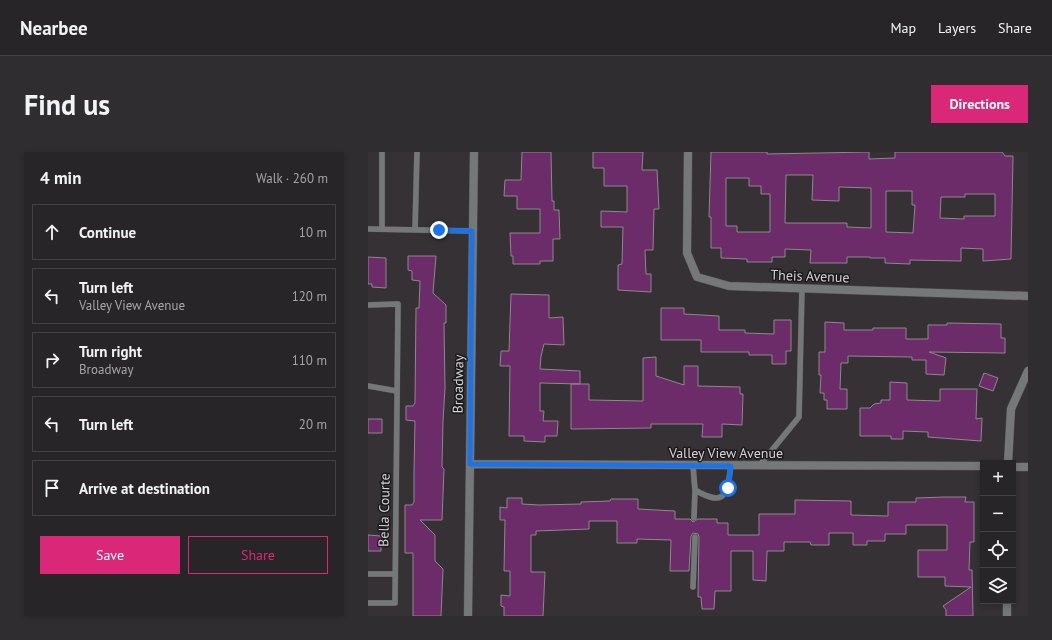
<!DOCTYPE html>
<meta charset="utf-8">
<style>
:root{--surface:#282528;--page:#302d30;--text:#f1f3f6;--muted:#a5a5a8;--line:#444245;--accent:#db2777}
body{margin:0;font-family:"PT Sans",sans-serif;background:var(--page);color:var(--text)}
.controls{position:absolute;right:12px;bottom:12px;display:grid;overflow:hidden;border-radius:0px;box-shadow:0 2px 6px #0003}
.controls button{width:36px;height:36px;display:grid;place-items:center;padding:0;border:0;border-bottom:1px solid var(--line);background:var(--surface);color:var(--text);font:20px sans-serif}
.stop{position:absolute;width:12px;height:12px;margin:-9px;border:3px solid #1a73e8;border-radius:50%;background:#fff}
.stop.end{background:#1a73e8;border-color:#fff;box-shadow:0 1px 4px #0008}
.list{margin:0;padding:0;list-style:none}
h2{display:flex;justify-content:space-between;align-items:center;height:52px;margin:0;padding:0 16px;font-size:17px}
h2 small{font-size:13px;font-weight:400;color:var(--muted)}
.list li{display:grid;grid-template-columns:26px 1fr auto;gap:12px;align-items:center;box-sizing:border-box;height:56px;margin:0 8px 8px;padding:0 8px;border:1px solid var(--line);border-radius:0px}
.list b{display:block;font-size:15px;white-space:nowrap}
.list p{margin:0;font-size:13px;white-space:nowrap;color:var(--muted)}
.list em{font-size:13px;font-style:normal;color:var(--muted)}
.actions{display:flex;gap:8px;padding:12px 16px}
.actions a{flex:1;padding:9px 0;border:1px solid var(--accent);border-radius:0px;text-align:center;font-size:14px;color:var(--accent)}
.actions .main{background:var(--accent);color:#fff}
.icon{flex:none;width:22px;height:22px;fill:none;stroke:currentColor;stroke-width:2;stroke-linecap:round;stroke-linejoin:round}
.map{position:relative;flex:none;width:660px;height:464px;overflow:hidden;border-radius:0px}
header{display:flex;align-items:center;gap:24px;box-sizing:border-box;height:56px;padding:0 20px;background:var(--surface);border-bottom:1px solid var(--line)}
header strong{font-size:19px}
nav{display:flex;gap:22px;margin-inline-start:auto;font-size:14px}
.intro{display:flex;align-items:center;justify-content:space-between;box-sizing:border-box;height:96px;padding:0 24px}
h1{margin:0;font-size:28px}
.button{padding:10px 18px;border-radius:0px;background:var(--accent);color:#fff;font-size:14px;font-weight:700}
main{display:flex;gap:24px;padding:0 24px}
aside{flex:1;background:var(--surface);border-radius:0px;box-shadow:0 2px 6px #0003}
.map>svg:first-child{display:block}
</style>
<header>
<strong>Nearbee</strong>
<nav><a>Map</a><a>Layers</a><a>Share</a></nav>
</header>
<div class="intro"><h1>Find us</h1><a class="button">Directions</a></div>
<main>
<aside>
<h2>4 min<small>Walk · 260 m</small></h2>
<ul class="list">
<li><svg class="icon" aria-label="ahead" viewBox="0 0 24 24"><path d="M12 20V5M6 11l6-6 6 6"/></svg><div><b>Continue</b></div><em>10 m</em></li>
<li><svg class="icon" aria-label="left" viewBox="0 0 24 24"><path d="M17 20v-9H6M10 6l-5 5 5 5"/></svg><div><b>Turn left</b><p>Valley View Avenue</p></div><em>120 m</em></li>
<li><svg class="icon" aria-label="right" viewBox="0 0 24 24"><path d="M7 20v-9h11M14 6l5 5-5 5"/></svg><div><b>Turn right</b><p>Broadway</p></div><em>110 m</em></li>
<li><svg class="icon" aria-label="left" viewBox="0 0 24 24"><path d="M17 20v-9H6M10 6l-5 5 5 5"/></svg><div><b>Turn left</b></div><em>20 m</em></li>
<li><svg class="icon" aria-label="arrive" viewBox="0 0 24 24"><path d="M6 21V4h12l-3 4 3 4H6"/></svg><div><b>Arrive at destination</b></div></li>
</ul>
<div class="actions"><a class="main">Save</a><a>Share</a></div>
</aside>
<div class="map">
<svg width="660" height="464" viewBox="0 0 660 464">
<rect width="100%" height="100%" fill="#353135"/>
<path fill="#6c2b69" stroke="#8d888c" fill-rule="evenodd" d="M154,0H183L184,49H186V58H191L192,87H185V109H172V112H145V104H143L142,81H172V57H149V44H136L137,28H153Z
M225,0H275L274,18H289L291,57H286L285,98H277L278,122H283V140L250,138V113L254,112L255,75H233V59L259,60V34H236V16H225Z
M343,0H399V2L501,0V7L527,6V0H634L637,4H645L643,107L615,109V97L593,96V109L542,108V112L517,111V106H502V105H479V111H442L443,98L417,97V105H404V110H379V107L353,106V96H343V65H341ZM418,23H445L444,48L471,49V35L503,36V76L479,75V71H417ZM358,26H381V34H393V42H402V80H369V74H358ZM518,39H544V53H547L545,81L518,80ZM597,42H627V64H596V67L572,66L573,45H597Z
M40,104H68L65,141L78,153V171H76L77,236L75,269L74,315L76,317L74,368H52L67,383V409L75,417L73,464H45V401H37V353H44L46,350V319L47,269L38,268V254H45L47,251L48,156H51L52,129L44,128V119L40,118Z
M0,105L18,106V136L4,135V132H0Z
M143,142L181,143V166L195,165L196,193L176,192L173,204L172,217L212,219V232L172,231V259H176L175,269H190L189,284H177V290L156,289V284H141L142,214H132L133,199H141Z
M293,156H316V162L351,164V178H377V181L406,182V168H423V199H418V212H404V203H381V200H333V188H293Z
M457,170L476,171V178H505V176H538V187H560V173H579V171L633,172V186H637V201L561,200L578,206L576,223L558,222V208H544V205L480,204V211H473L472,237H479V257H459V248H456V241H452L453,223H451V200H457Z
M288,205V224L316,233V214H330V234L372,235V242H375L374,273L354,272V285H334L335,272H283V276L203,277V232H221V248L275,249V206Z
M616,221L630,226L625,239L611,234Z
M522,230L539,231V248L572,249V237H609L608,267L614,266L613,289L560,285V280L535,279V287H523V284H492V256H502L506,252L513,251V248H522Z
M0,267H14V281H0Z
M577,345H598L597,350H606V390H602L601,418H604L605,464H578V458L575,454L603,435L577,434V425H550V398H579V373H538V382H517V389H499V393H485V381H461V393H443L442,390H416V399H399L398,429L385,428V399H363V439H347L346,457H334L333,445H330L331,385L330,382L325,381L323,384L321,419H302L303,388L269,387V391H249V369H221V377L168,379V383H163V420H177L175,464H136V455L133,454V443L142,444V419H136L137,368H132V355L139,356V346H154V352L171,353L213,352V350L242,349L243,347H270V357L307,359V367H322L325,370L330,367H349V371H360V383H391V362H427V348L483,349V363L520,364V350H548V346Z
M0,383L13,384V399H0Z"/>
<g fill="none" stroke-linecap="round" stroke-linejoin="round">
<g stroke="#524e52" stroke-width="6">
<path id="service" d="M0,77L104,79
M14,77V0
M47,78L49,0
M0,153L30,152L27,451H0
M0,234L29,239
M325,314L327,338C358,356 359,342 363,313
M391,314L431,265L434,136
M326,366L327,338
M0,422H27
M325,435L327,385"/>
</g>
<g stroke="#524e52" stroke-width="9">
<path id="minor" d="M320,0L319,101L329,125L361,134L660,144
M640,311L643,257L660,219
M639,464V449"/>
</g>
<g stroke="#524e52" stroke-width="9">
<path id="tertiary" d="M102,312L615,314
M645,315H660
M100,464L106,0"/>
</g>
<use href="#service" stroke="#757878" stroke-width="5.5"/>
<use href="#minor" stroke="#757878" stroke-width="8"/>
<use href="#tertiary" stroke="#757878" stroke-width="8"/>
</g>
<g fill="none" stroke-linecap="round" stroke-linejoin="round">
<path stroke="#1a73e8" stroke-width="5" d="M71,78L104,79L102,312L363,314L360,336"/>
</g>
<g text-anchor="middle" stroke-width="3" stroke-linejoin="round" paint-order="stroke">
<g font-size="14" fill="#d5d2d5" stroke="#1b191b">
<text transform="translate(442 124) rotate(2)" y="5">Theis Avenue</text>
<text transform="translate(90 232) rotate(-89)" y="5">Broadway</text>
<text x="358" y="306">Valley View Avenue</text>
<text transform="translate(16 358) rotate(-89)" y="5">Bella Courte</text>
</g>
</g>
</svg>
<div class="controls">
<button>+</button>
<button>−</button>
<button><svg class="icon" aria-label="locate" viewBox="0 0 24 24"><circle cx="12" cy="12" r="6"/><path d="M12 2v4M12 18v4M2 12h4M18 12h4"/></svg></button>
<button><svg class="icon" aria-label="layers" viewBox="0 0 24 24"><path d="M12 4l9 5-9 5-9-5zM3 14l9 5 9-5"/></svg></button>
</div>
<div class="stop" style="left:360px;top:336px"></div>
<div class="stop end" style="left:71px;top:78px"></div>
</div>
</main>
